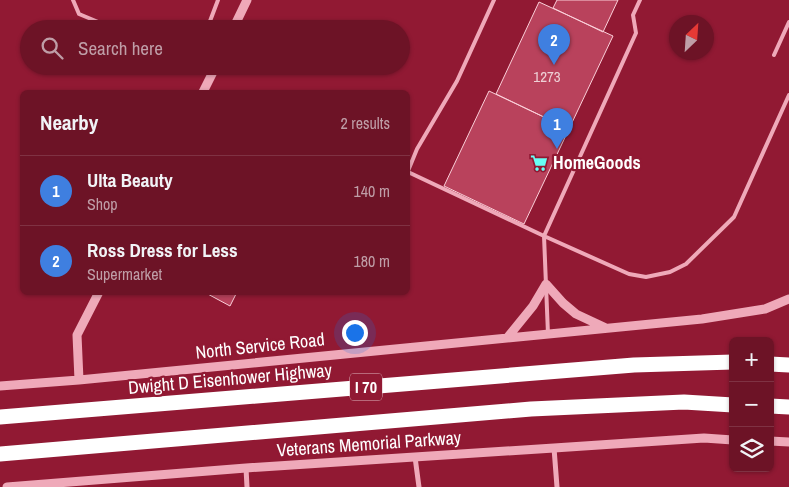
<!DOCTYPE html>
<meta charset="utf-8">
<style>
:root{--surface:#6d1326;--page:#721c2e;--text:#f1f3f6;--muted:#bf9ea7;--line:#7f3243;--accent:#e69b98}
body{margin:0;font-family:"Archivo Narrow",sans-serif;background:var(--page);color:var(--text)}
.controls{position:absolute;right:15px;bottom:15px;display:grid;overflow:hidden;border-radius:8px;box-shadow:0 1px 4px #0004}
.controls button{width:45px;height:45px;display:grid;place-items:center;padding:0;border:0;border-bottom:1px solid var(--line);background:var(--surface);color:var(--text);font:25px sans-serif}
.compass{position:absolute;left:669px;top:15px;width:45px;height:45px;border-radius:50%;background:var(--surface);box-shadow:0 1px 4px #0004;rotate:25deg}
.you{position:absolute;left:354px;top:332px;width:18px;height:18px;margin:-12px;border:4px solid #fff;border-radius:50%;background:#1a73e8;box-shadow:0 0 0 8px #1a73e833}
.badge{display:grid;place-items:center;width:32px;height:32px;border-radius:50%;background:var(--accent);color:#fff;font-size:16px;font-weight:700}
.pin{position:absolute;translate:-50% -41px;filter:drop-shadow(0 1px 2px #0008)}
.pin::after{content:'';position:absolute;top:26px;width:18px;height:15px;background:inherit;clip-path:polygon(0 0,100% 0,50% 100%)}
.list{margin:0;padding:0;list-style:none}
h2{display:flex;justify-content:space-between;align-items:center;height:65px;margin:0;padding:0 20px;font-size:21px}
h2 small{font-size:16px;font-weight:400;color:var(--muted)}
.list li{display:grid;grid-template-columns:32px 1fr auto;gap:15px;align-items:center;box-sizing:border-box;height:70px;padding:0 20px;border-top:1px solid var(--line)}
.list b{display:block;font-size:19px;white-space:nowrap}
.list p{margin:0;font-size:16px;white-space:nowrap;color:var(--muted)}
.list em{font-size:16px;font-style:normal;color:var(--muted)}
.icon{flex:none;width:28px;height:28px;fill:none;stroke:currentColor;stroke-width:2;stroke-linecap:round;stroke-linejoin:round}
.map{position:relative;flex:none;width:789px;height:487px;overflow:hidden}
.search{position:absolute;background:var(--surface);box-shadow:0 1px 4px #0004;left:20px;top:20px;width:390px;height:55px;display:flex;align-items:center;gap:12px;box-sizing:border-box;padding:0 18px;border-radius:28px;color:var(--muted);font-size:19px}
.panel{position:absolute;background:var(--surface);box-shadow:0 1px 4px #0004;left:20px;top:90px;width:390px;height:205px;border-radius:8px}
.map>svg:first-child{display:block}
</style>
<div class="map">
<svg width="789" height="487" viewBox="0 0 789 487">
<rect width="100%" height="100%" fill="#911933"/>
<path fill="#b9425c" stroke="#fbcfd9" d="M557,0H618L603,32L553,8Z
M539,2L613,36L569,129L496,94Z
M489,91L569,129L524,224L444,186Z
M204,292H237L230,306Z"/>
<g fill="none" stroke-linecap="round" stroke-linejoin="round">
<path stroke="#efa9b9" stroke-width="4" d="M73,0L79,14L115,29
M207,29L218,0
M774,55L789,22
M202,66L213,72
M408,171L417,149L457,81L494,0
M408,172L544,236L636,33L633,15L640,0
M548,334L544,236L629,274L646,277L670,272L686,264L734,217L789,95"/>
<path stroke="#efa9b9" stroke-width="5" d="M554,448L557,487
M415,457L419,487
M246,468L247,487"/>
<path stroke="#efa9b9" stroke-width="9" d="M233,29L247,0
M203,92L216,66
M507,338L533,306L546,284L563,303L576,314L606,328
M79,380L77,335L99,292
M0,386L79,380L702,319L765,309L789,299
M770,441L789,442
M7,487L246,468L554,448L704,438L733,440"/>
<path stroke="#fff" stroke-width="15" d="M770,364L789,365
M770,406L789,407
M0,417L634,365L733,362
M0,454L531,409L684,402L733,405"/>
</g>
<defs>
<g id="supermarket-bare" transform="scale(1.35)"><path d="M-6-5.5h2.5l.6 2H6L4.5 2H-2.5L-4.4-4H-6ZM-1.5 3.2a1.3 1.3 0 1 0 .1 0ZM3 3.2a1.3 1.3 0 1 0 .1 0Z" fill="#67fff5" stroke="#911933" stroke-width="2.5" paint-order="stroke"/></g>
</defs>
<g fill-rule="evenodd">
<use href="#supermarket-bare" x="539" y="163"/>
</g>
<g text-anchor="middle" stroke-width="4.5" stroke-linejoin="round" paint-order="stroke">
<g font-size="15" fill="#eed0d6">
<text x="547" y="82">1273</text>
</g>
<rect fill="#911933" stroke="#debac2" stroke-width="1" x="350" y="373.5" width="32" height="27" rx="4"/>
<g font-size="16" font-weight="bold" fill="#fff">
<text x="366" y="393">I 70</text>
</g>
<g font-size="18" font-weight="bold" fill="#fff" stroke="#911933" text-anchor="start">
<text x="553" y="169">HomeGoods</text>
</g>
<g font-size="18" fill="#fff" stroke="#911933">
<text transform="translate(260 346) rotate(-6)" y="6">North Service Road</text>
<text transform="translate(230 379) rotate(-5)" y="6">Dwight D Eisenhower Highway</text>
<text transform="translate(369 444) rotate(-4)" y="6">Veterans Memorial Parkway</text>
</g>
</g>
</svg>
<div class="controls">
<button>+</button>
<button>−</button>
<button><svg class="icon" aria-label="layers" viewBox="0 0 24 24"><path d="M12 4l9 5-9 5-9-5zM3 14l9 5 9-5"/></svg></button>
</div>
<svg class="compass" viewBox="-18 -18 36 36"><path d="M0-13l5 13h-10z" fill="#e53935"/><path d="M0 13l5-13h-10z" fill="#bf9ea7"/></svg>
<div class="you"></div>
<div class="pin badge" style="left:557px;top:149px;background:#3f7fe0">1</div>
<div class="pin badge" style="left:554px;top:65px;background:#3f7fe0">2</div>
<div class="search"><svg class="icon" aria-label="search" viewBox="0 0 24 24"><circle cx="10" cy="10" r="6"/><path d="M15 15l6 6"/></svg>Search here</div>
<section class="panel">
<h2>Nearby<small>2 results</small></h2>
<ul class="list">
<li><span class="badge" style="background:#3f7fe0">1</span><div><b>Ulta Beauty</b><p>Shop</p></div><em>140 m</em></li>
<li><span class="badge" style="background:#3f7fe0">2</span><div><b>Ross Dress for Less</b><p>Supermarket</p></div><em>180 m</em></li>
</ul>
</section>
</div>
